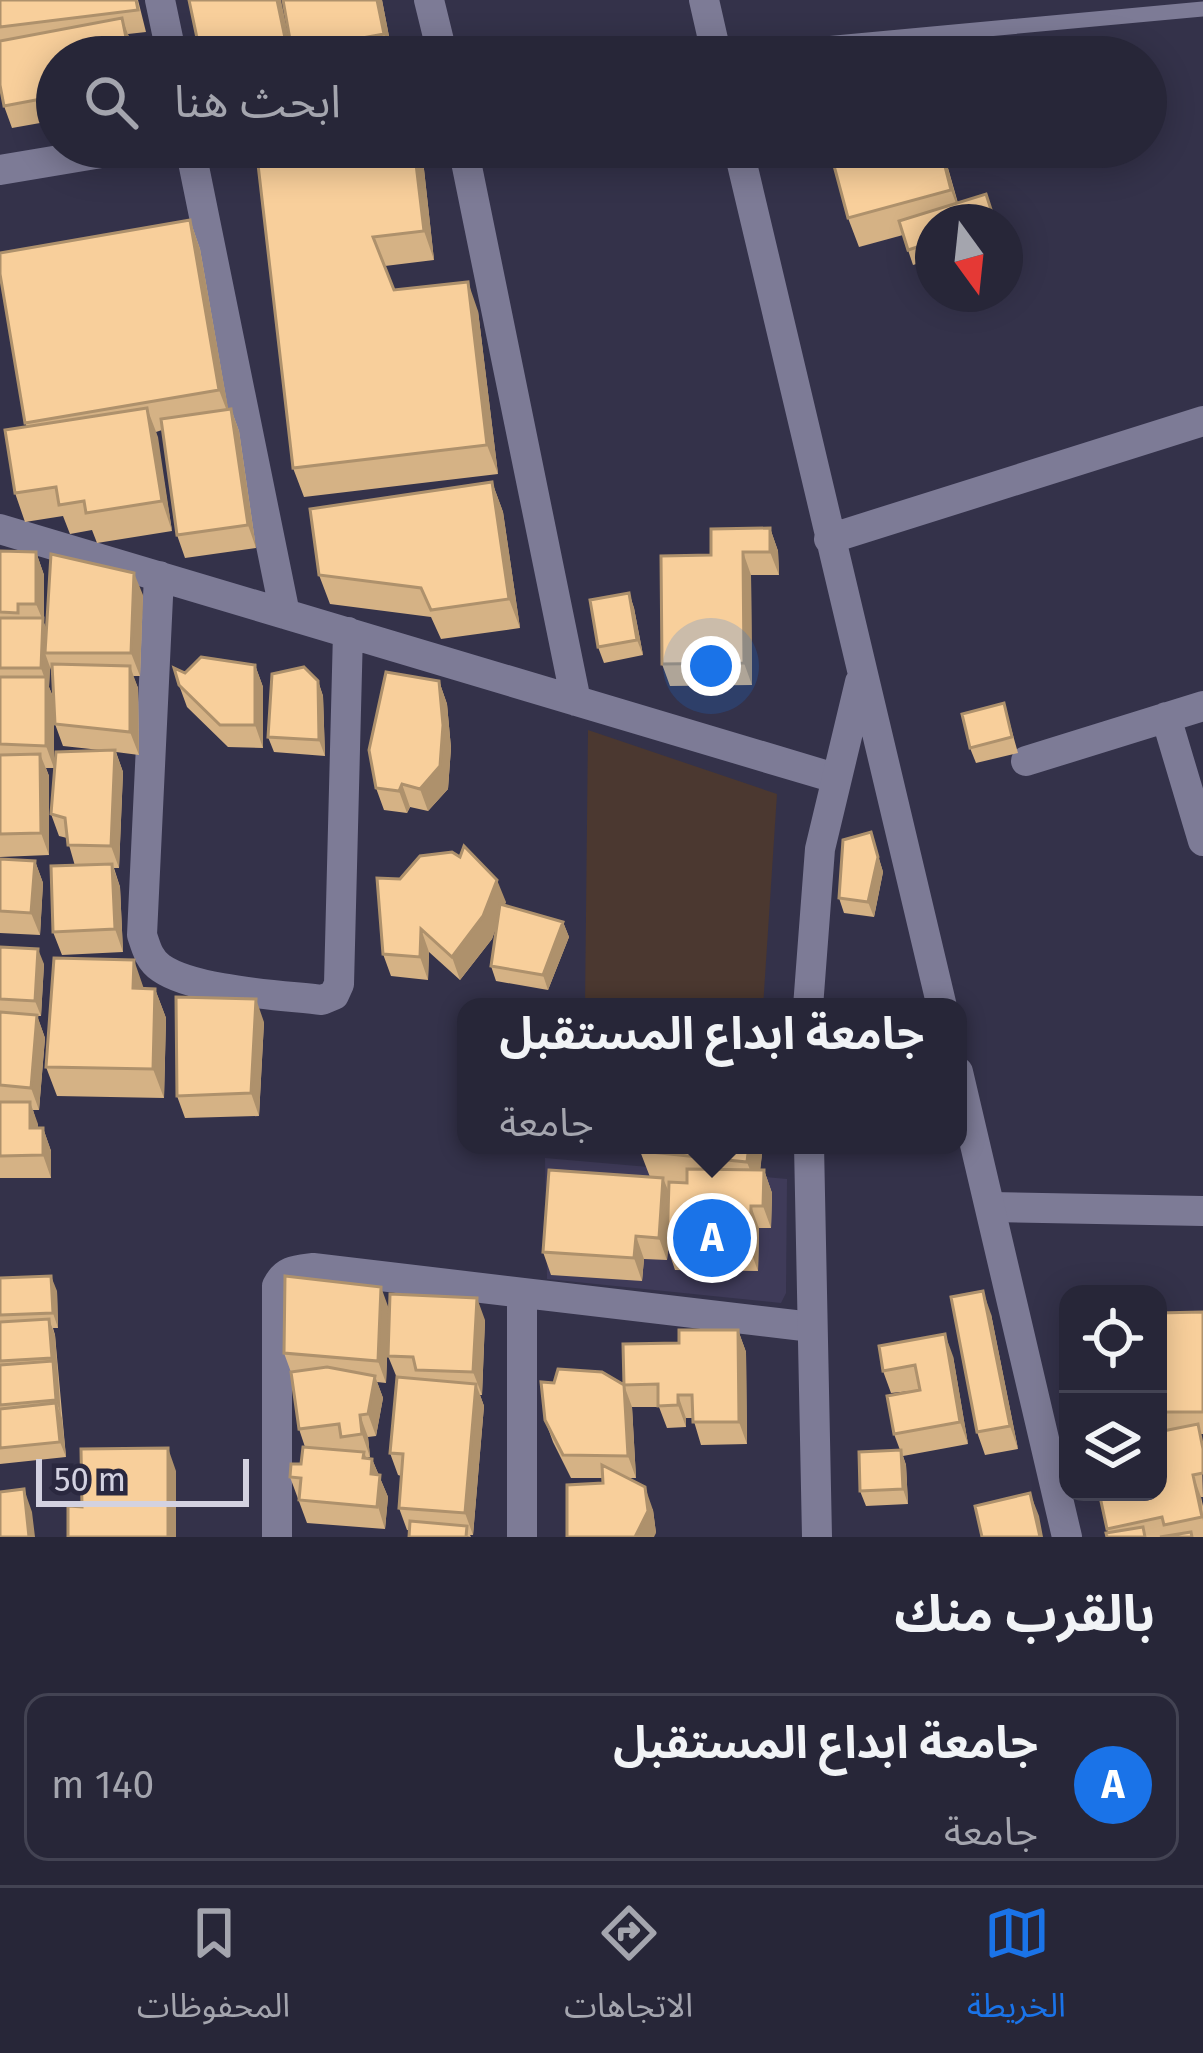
<!DOCTYPE html>
<html lang="ar">
<meta charset="utf-8">
<style>
:root{--surface:#272638;--page:#2f2e40;--text:#f1f3f6;--muted:#a4a5ae;--line:#434353;--accent:#1a73e8}
body{margin:0;font-family:"Fira Sans","Noto Sans Arabic",sans-serif;background:var(--page);color:var(--text);direction:rtl}
.controls{position:absolute;right:36px;bottom:36px;display:grid;overflow:hidden;border-radius:24px;box-shadow:0 6px 30px #0003}
.controls button{width:108px;height:108px;display:grid;place-items:center;padding:0;border:0;border-bottom:3px solid var(--line);background:var(--surface);color:var(--text);font:60px sans-serif}
.compass{position:absolute;left:915px;top:204px;width:108px;height:108px;border-radius:50%;background:var(--surface);box-shadow:0 6px 30px #0003;rotate:165deg}
.scale{position:absolute;left:36px;bottom:30px;width:213px;box-sizing:border-box;padding-left:12px;border:6px solid #d3d2e1;border-top:0;font-size:33px;line-height:42px;white-space:nowrap;color:#d3d2e1;-webkit-text-stroke:9px #2a283f;paint-order:stroke}
.you{position:absolute;left:711px;top:666px;width:42px;height:42px;margin:-30px;border:9px solid #fff;border-radius:50%;background:#1a73e8;box-shadow:0 0 0 18px #1a73e833}
.badge{display:grid;place-items:center;width:78px;height:78px;border-radius:50%;background:var(--accent);color:#fff;font-size:39px;font-weight:700}
.pin{position:absolute;translate:-50% -50%;border:6px solid #fff;box-shadow:0 3px 12px #0006}
.popup{position:absolute;left:457px;top:998px;width:510px;height:156px;box-sizing:border-box;display:grid;place-content:center;border-radius:24px;background:var(--surface);filter:drop-shadow(0 3px 9px #0005);font-size:39px;white-space:nowrap;color:var(--muted)}
.popup b{font-size:45px;color:var(--text)}
.popup::after{content:'';position:absolute;left:50%;top:100%;margin-left:-24px;border:24px solid transparent;border-top-color:var(--surface)}
.list{margin:0;padding:0;list-style:none}
h2{display:flex;justify-content:space-between;align-items:center;height:156px;margin:0;padding:0 48px;font-size:51px}
h2 small{font-size:39px;font-weight:400;color:var(--muted)}
.list li{display:grid;grid-template-columns:78px 1fr auto;gap:36px;align-items:center;box-sizing:border-box;height:168px;margin:0 24px 24px;padding:0 24px;border:3px solid var(--line);border-radius:24px}
.list b{display:block;font-size:45px;white-space:nowrap}
.list p{margin:0;font-size:39px;white-space:nowrap;color:var(--muted)}
.list em{font-size:39px;font-style:normal;color:var(--muted)}
.icon{flex:none;width:66px;height:66px;fill:none;stroke:currentColor;stroke-width:2;stroke-linecap:round;stroke-linejoin:round}
.map{position:relative;flex:none;width:1203px;height:1537px;overflow:hidden;direction:ltr}
.search{position:absolute;background:var(--surface);box-shadow:0 6px 30px #0003;left:36px;right:36px;top:36px;height:132px;display:flex;align-items:center;gap:30px;box-sizing:border-box;padding:0 42px;border-radius:66px;color:var(--muted);font-size:45px}
.sheet{height:348px;background:var(--surface)}
nav{display:flex;justify-content:space-around;align-items:center;box-sizing:border-box;height:168px;border-top:3px solid var(--line);background:var(--surface);font-size:33px;color:var(--muted)}
nav a{display:grid;justify-items:center;gap:6px}
nav .on{color:var(--accent)}
.map>svg:first-child{display:block}
</style>
<div class="map">
<svg width="1203" height="1537" viewBox="0 0 1203 1537">
<rect width="100%" height="100%" fill="#34324a"/>
<path fill="#3f3b59" d="M545,1158L787,1179L786,1293L781,1303L547,1279Z"/>
<path fill="#4b3830" d="M588,730L777,794L763,1007H585Z"/>
<g fill="none" stroke-linecap="round" stroke-linejoin="round">
<path stroke="#7d7b96" stroke-width="15" d="M716,54L1203,9"/>
<path stroke="#7d7b96" stroke-width="30" d="M160,0L172,57
M429,0L443,57
M190,147L285,614
M463,147L576,701
M0,170L137,147
M0,529L835,778
M159,576L142,935C146,947 149,960 161,968C194,991 280,995 322,1000L334,995L339,984L348,632
M1166,717L1203,841
M1026,761L1203,706
M991,1207L1203,1211
M277,1537V1286C285,1270 296,1270 313,1268L812,1327
M522,1537V1293"/>
<path stroke="#7d7b96" stroke-width="30" d="M704,0L717,57
M738,147L942,1007
M829,539L1203,421
M808,1007L820,849L860,682
M958,1072L1067,1537
M809,1145L817,1537"/>
</g>
<path fill="#d5b285" fill-rule="evenodd" d="M0,0H138L146,32L128,34L130,40L57,57V120L12,128L4,106L0,85Z
M382,0L393,57H294L292,51Z
M256,147L422,151L434,260L385,266L394,290L478,311L498,474L304,497L293,468Z
M829,147H942L958,203L933,222V259L913,265L903,235L859,247L848,218Z
M190,220L200,249L228,409H231L239,431L256,548L185,558L177,535L162,430L156,432L172,531L97,543L92,530L70,534L63,516L25,522L15,493L27,427L25,423Z
M492,482L503,512L520,628L441,639L431,617L330,604L319,575Z
M770,528L778,551L779,575H751L752,685L670,686L662,664L711,555Z
M0,551L36,552L44,575V623L46,628L143,595L140,676H133L138,688L139,755L116,752L123,772L119,868H114L120,887L123,952L62,955L53,932L75,866L67,838L59,836L51,814L100,750L63,746L55,724L54,704V768H46L49,776V855L0,857ZM50,667L52,673L54,699L49,687Z
M629,593L634,608L643,655L604,663L598,647Z
M255,665L263,687V748L228,747L187,707L179,685L185,673Z
M318,681L323,696L325,756L274,752L268,737Z
M439,681L447,704L451,748L448,789L428,811L410,807L407,813L384,810L376,788Z
M1004,703L1018,753L976,763L970,748Z
M871,832L883,872L874,917L844,913L839,898Z
M0,859L35,861L43,883L40,935L0,933Z
M400,879L506,902L504,905L563,922L569,937L548,990L496,981L491,966L497,924L492,939L460,980L429,952L428,980L391,976L383,954Z
M0,947L44,964L41,1016H37L45,1038L39,1110H33L38,1128H43L51,1151V1178H0Z
M155,989L166,1018L164,1098L57,1096L46,1067Z
M264,1022L259,1116L185,1118L177,1096Z
M763,1145L760,1170H764L772,1193L771,1228H759L758,1271L675,1270L668,1249L667,1260L644,1259L642,1281L551,1275L543,1252L650,1177L640,1151Z
M0,1278L57,1291L58,1328H53L55,1335L66,1457L0,1464Z
M389,1309L386,1383L377,1382L383,1398L376,1436L368,1437L370,1457H366L372,1459L388,1497L385,1529L307,1523L290,1477L301,1464L305,1447L299,1429L292,1375L284,1353Z
M1203,1312V1434H1201L1203,1497H1201L1203,1506V1537H1107L1108,1533L1099,1492L1164,1431L1158,1413V1313Z
M991,1314L1018,1449L985,1455L977,1432Z
M485,1320L482,1395H480L484,1406L473,1535H470L471,1537L407,1530L399,1508L401,1476L398,1475L390,1453L397,1378L388,1356Z
M738,1330L746,1352L747,1444L701,1445L693,1418H686V1427L667,1428L659,1407H632L636,1478H627L653,1510L656,1533L603,1483V1478H571L553,1442L545,1420L624,1385L679,1343Z
M953,1356L968,1444L903,1456L906,1465L908,1504L866,1506L860,1491L900,1450L894,1434L920,1390L891,1393L883,1371Z"/>
<path fill="#ae916c" d="M277,0H281L293,57H289Z
M377,0H382L393,57L384,34Z
M122,18L130,40L134,57H130Z
M414,147H421L422,151L434,260L424,231Z
M940,147H942L962,219L951,190Z
M190,220L200,249L230,419L219,390Z
M468,282L478,311L498,474L487,445Z
M147,408L158,437L172,531L162,501Z
M231,409L239,431L256,548L248,525Z
M492,482L503,512L520,628L509,599Z
M770,528L778,551L779,575L770,552Z
M36,552L44,575V623L51,641L45,653L50,667L49,687L54,700V768L46,746V682L41,668L43,621L36,604Z
M743,552L751,575L752,685L744,663Z
M134,573L143,595L140,676L131,653Z
M629,593L634,608L643,655L637,640Z
M255,665L263,687V748L255,725Z
M130,666L138,688L139,755L130,732Z
M318,681L323,696L325,756L319,740Z
M439,681L447,704L451,748L448,789L428,811L420,789Z
M115,750L123,772L119,868L111,846Z
M40,754L49,776V855L41,833Z
M402,784L410,807L407,813L399,791Z
M871,832L883,872L874,917L868,902Z
M35,861L43,883L40,935L31,913Z
M112,864L120,887L123,952L115,929Z
M497,880L506,902L492,939L460,980L452,957Z
M563,922L569,937L548,990L543,975Z
M421,929L429,952L428,980L420,957Z
M38,949L44,964L41,1016L35,1001Z
M134,960L144,989L133,988Z
M155,989L166,1018L164,1098L153,1069Z
M256,999L264,1022L259,1116L251,1093Z
M37,1015L45,1038L39,1110L31,1088Z
M30,1102L38,1124V1151L30,1128Z
M43,1128L51,1151V1178L43,1155Z
M749,1145H763L758,1191L747,1162Z
M764,1170L772,1193L771,1228L763,1206Z
M663,1178L672,1200L667,1260L659,1238Z
M751,1206L759,1228L758,1271L750,1249Z
M636,1236L644,1259L642,1281L634,1258Z
M51,1276L57,1291L58,1328L53,1313Z
M381,1287L389,1309L386,1383L378,1361Z
M983,1291L991,1314L1018,1449L1010,1426Z
M477,1298L485,1320L482,1395L473,1372Z
M49,1319L55,1335L61,1416L56,1400Z
M738,1330L746,1352L747,1444L739,1422Z
M945,1334L953,1356L968,1444L960,1422Z
M375,1376L383,1398L376,1436L368,1414Z
M476,1384L484,1406L473,1535L465,1513Z
M624,1385L632,1407L636,1478L628,1456Z
M678,1395L686,1418V1427L678,1405Z
M56,1403L62,1418L66,1457L60,1442Z
M360,1415L368,1437L370,1457L362,1434Z
M168,1448L176,1471V1537H168Z
M901,1450L906,1465L908,1504L903,1489Z
M364,1452L371,1471L372,1459L388,1497L385,1529L363,1458Z
M1193,1475L1201,1497L1203,1521L1202,1517Z
M645,1487L653,1510L656,1533L654,1537H635Z
M24,1489L32,1512L35,1537H29Z
M1030,1493L1039,1516L1043,1537H1040Z"/>
<path fill="#f8cf9b" stroke="#ae916c" stroke-width="3" d="M0,0H136L138,10L0,27Z
M189,0H277L289,57H201Z
M283,0H377L384,34L292,51Z
M122,18L130,57H57V96L4,106L0,85V41Z
M910,40L915,57H849Z
M256,147H414L424,231L373,237L394,290L468,282L487,445L293,468Z
M829,147H940L951,190L848,218Z
M986,194L995,222H933V242L908,250L899,221Z
M190,220L219,390L25,423L0,274V253Z
M147,408L162,501L86,513L84,501L59,505L56,487L15,493L5,430Z
M231,409L248,525L177,535L161,419Z
M492,482L509,599L431,610L421,588L319,575L310,509Z
M770,528V552H743L744,663L662,664L661,556L711,555V529Z
M0,551L36,552V604H18V613L0,612Z
M51,554L134,573L131,653H45Z
M629,593L637,640L598,647L590,600Z
M0,618H43L41,668H0Z
M201,657L255,665V725H220L179,685L174,668L185,673Z
M52,664L130,666V732L55,724Z
M304,667L318,681L319,740L268,737L272,674Z
M386,672L439,681L443,725L440,766L420,789L402,784L399,791L376,788L369,750Z
M0,677H46V746L0,744Z
M1004,703L1012,737L970,748L962,714Z
M115,750L111,846L68,845L65,818L51,814L56,752Z
M40,754L41,833L0,834V755Z
M871,832L878,857L868,902L839,898L843,840Z
M464,846L497,880L483,916L452,957L421,929L420,957L383,954L377,878L400,879L420,856L452,852L460,857Z
M0,859L35,861L31,913L0,911Z
M112,864L115,929L53,932L51,866Z
M500,904L563,922L543,975L491,966Z
M0,947L38,949L35,1001L0,999Z
M54,958L134,960L133,988L155,989L153,1069L46,1067Z
M176,997L256,999L251,1093L177,1096Z
M655,1002L703,1007H655Z
M0,1012L37,1015L31,1088L0,1085Z
M0,1102H30V1128H43V1155L0,1156Z
M641,1145H749L747,1162L640,1151Z
M687,1169L764,1170L763,1206H751L750,1249L667,1247L669,1182L687,1183Z
M549,1170L663,1178L659,1238L636,1236L634,1258L543,1252Z
M51,1276L53,1313L0,1315V1278Z
M285,1276L381,1287L378,1361L284,1353Z
M983,1291L1010,1426L977,1432L951,1297Z
M390,1294L477,1298L473,1372L416,1370L413,1357L388,1356Z
M1203,1312V1412H1158V1313Z
M49,1319L52,1358L0,1361V1322Z
M1068,1319V1358L1061,1320Z
M679,1330H738L739,1422H693L692,1395H678V1405L658,1406V1384L624,1385L623,1344L679,1343Z
M945,1334L960,1422L894,1434L887,1396L920,1390L915,1365L883,1371L879,1346Z
M53,1361L56,1400L0,1405V1365Z
M327,1367L375,1376L368,1414L360,1415L362,1434L341,1437L339,1424L299,1429L291,1372Z
M558,1369L602,1372L624,1385L628,1456L563,1455L545,1420L541,1382L554,1383Z
M397,1377L476,1384L465,1513L399,1508L403,1454L390,1453Z
M56,1403L60,1442L0,1448V1409Z
M1198,1424L1203,1449V1473L1193,1475L1202,1517L1164,1525L1162,1517L1107,1529L1099,1492H1158V1432Z
M303,1447L364,1452L363,1458L372,1459L371,1474L380,1475L377,1507L299,1500L301,1478L290,1477L291,1464H301Z
M168,1448V1537H68V1506L82,1507L81,1449Z
M901,1450L903,1489L860,1491L859,1452Z
M602,1465L645,1487L648,1511L635,1537H567V1485L603,1483Z
M24,1489L29,1537H0V1492Z
M1030,1493L1040,1537H982L975,1506Z
M410,1521L467,1526L466,1537H409Z
M1143,1527L1145,1537H1107L1106,1533Z
M1191,1532L1192,1537H1160Z"/>
</svg>
<div class="controls">
<button><svg class="icon" aria-label="locate" viewBox="0 0 24 24"><circle cx="12" cy="12" r="6"/><path d="M12 2v4M12 18v4M2 12h4M18 12h4"/></svg></button>
<button><svg class="icon" aria-label="layers" viewBox="0 0 24 24"><path d="M12 4l9 5-9 5-9-5zM3 14l9 5 9-5"/></svg></button>
</div>
<svg class="compass" viewBox="-18 -18 36 36"><path d="M0-13l5 13h-10z" fill="#e53935"/><path d="M0 13l5-13h-10z" fill="#a4a5ae"/></svg>
<div class="scale">50 m</div>
<div class="you"></div>
<div class="pin badge" style="left:712px;top:1238px">A</div>
<div class="popup"><b>جامعة ابداع المستقبل</b>جامعة</div>
<div class="search"><svg class="icon" aria-label="search" viewBox="0 0 24 24"><circle cx="10" cy="10" r="6"/><path d="M15 15l6 6"/></svg>ابحث هنا</div>
</div>
<section class="sheet">
<h2>بالقرب منك<small></small></h2>
<ul class="list">
<li><span class="badge">A</span><div><b>جامعة ابداع المستقبل</b><p>جامعة</p></div><em>140 m</em></li>
</ul>
</section>
<nav>
<a class="on"><svg class="icon" aria-label="map" viewBox="0 0 24 24"><path d="M3 6l6-2 6 2 6-2v14l-6 2-6-2-6 2zM9 4v14M15 6v14"/></svg>الخريطة</a>
<a><svg class="icon" aria-label="directions" viewBox="0 0 24 24"><path d="M12 3l9 9-9 9-9-9zM9 14v-3h6M13 9l2 2-2 2"/></svg>الاتجاهات</a>
<a><svg class="icon" aria-label="saved" viewBox="0 0 24 24"><path d="M7 4h10v16l-5-4-5 4z"/></svg>المحفوظات</a>
</nav>
